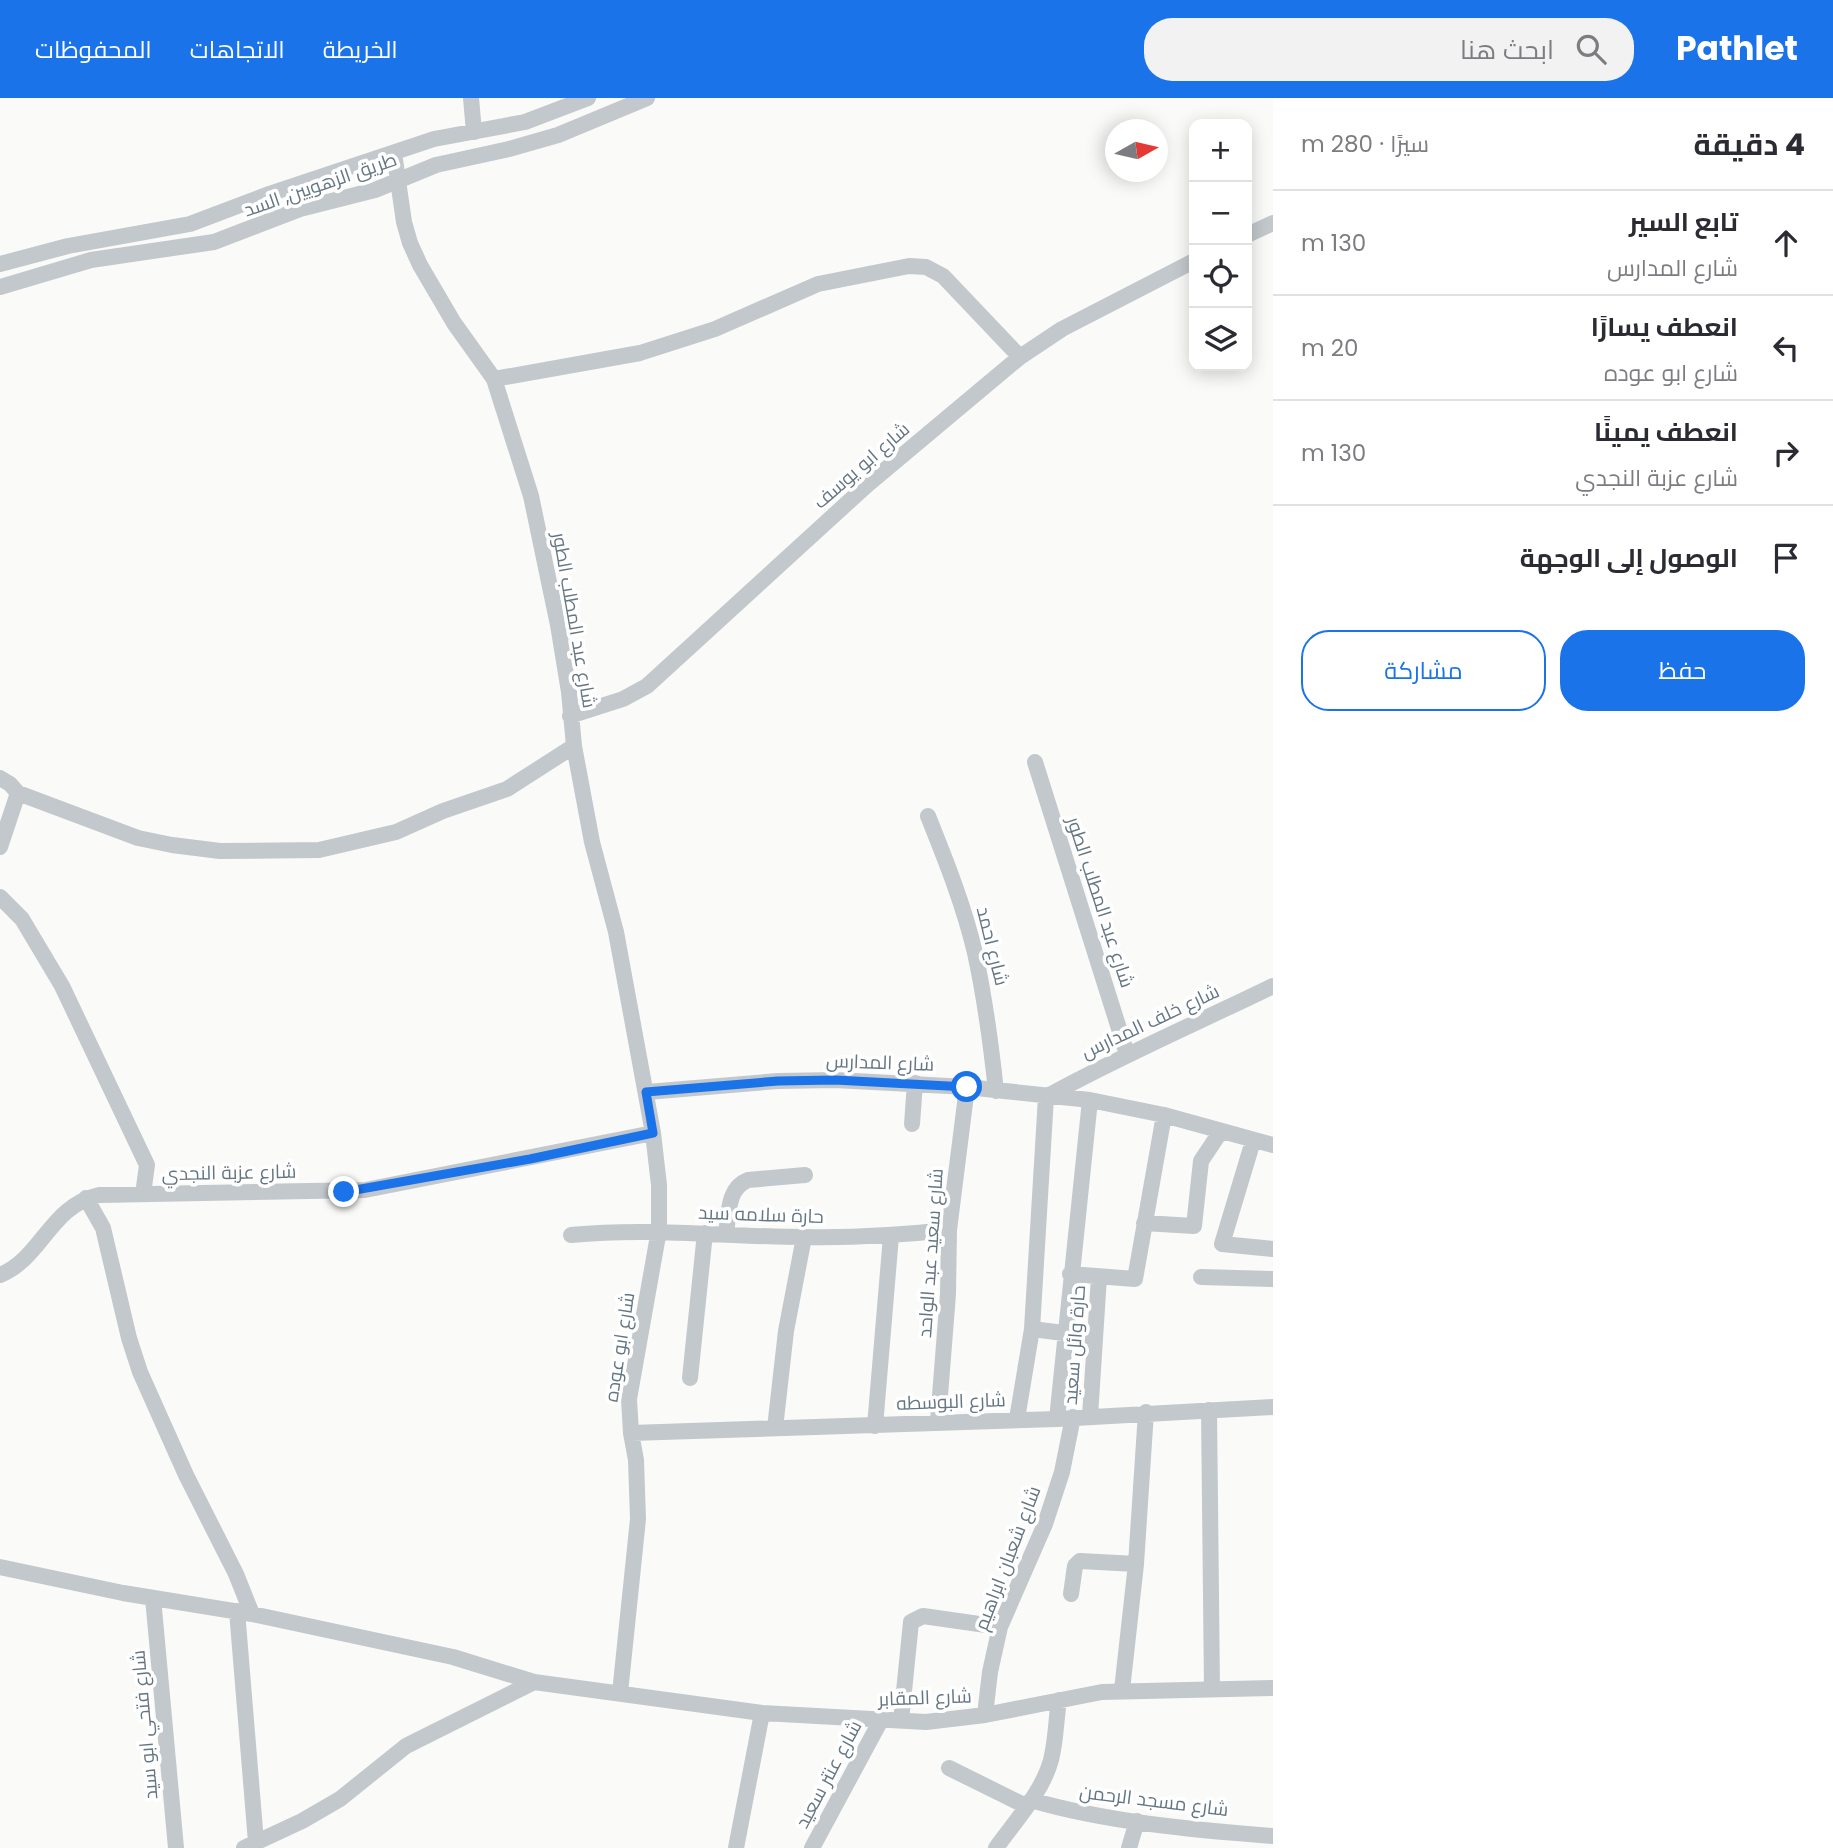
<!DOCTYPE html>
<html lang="ar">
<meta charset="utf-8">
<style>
:root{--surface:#fff;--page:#f2f2f3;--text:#2b2b33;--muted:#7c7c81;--line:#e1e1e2;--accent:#1a73e8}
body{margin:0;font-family:Poppins,Cairo,sans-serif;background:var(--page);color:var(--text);direction:rtl}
.controls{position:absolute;right:21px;top:21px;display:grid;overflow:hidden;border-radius:14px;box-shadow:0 4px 18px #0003}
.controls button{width:63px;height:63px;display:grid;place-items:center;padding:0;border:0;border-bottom:2px solid var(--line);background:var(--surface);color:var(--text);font:35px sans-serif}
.compass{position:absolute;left:1105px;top:21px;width:63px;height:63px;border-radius:50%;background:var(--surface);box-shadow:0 4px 18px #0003;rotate:82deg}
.stop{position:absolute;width:21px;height:21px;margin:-16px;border:5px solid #1a73e8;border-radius:50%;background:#fff}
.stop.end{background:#1a73e8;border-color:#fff;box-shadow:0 2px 7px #0008}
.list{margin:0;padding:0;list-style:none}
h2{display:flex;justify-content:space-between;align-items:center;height:91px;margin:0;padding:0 28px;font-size:30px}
h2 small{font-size:23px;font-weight:400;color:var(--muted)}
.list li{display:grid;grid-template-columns:46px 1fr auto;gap:21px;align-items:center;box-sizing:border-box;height:105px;padding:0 28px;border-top:2px solid var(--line)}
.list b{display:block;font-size:26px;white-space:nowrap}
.list p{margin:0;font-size:23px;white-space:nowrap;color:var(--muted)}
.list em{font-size:23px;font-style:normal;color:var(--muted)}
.actions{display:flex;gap:14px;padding:21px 28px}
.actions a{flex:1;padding:16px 0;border:2px solid var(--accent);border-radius:28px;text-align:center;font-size:24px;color:var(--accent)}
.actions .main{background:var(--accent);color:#fff}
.icon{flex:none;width:38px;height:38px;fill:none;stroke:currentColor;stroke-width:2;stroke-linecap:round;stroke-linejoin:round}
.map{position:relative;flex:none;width:1273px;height:1750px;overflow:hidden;direction:ltr}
header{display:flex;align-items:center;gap:42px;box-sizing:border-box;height:98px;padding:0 35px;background:var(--accent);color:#fff}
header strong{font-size:33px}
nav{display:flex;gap:38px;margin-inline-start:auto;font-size:24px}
.search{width:490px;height:63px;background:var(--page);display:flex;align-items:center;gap:18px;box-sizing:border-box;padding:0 24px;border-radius:28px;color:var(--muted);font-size:26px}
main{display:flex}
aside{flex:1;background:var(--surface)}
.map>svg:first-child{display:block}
</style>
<header>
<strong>Pathlet</strong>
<div class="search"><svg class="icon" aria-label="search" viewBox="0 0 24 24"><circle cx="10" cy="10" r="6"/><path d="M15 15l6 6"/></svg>ابحث هنا</div>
<nav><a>الخريطة</a><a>الاتجاهات</a><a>المحفوظات</a></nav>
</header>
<main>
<aside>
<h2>4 دقيقة<small>سيرًا · 280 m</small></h2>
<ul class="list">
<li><svg class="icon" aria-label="ahead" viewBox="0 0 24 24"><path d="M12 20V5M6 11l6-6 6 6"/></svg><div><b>تابع السير</b><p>شارع المدارس</p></div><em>130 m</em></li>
<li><svg class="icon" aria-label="left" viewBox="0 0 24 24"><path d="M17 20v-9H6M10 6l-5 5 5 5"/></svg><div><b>انعطف يسارًا</b><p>شارع ابو عوده</p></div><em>20 m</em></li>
<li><svg class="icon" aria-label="right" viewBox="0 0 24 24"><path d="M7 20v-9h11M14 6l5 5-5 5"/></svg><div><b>انعطف يمينًا</b><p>شارع عزبة النجدي</p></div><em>130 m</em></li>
<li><svg class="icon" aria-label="arrive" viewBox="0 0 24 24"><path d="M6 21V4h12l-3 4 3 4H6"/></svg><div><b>الوصول إلى الوجهة</b></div></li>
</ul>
<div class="actions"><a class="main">حفظ</a><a>مشاركة</a></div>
</aside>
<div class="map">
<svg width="1273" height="1750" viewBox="0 0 1273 1750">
<rect width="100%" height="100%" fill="#fafaf8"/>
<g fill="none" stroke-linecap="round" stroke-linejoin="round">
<path stroke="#c3c8cc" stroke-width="16" d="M471,0L474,34
M394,55L404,124L410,145L420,167L454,225L494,281L531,398L558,527L569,594L574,648L592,744L616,834L653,1035L659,1087V1132L629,1301L631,1335L636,1362L638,1421L620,1595
M1247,137L1273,125
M0,166L68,148L190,126L269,96L434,41L525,24L588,0
M0,189L91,162L214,144L300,111L375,92L436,67L509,51L558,37L647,0
M494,281L640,255L715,231L818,186L909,168L926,169L943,178L1020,259
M570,618L623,601L647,588L867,387L1020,259L1062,231L1194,163
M1035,664L1127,956
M0,680L10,686L18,695L138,740L172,747L220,753L319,752L396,734L443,713L507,691L574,648
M928,718C946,763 964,808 975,855C985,901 991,946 996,993
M0,749L18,695
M0,799L22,821L62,888L147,1067L143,1096
M647,994L778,983L835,982L967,989L1090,1002L1164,1017L1273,1047
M912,1026L915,985
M1253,1043L1222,1146L1273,1151
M86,1100L103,1130L129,1240L140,1274L186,1377L236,1476L252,1516
M1144,1125L1194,1128L1201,1063L1221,1033
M726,1136C729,1116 727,1090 748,1082L805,1077
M571,1137C652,1129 725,1139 805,1139C854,1140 901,1137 949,1132
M1070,1176L1135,1181L1164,1017
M0,1177C42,1160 50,1108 99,1097L365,1092L653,1035
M1201,1179L1273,1181
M1032,1231L1095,1239
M690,1280L705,1135
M1209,1312L1212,1591
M1090,1318L1099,1179
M1017,1321L1032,1231L1046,999C1120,958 1197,925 1273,888
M1057,1321L1090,1002
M938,1323L948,1196L949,1132L967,989
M875,1328L891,1138
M775,1330L786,1233L804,1139
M631,1335L1057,1321L1273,1309
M0,1469L123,1495L252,1516L453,1559L534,1584L762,1615L926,1624L985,1617L1102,1594L1273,1590
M1071,1496L1075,1468L1080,1463L1136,1466
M153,1500L176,1750
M237,1513L256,1744
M1122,1592L1136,1466L1146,1314
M985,1617L990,1574L1000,1529L1045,1426L1062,1374L1073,1319
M901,1623L911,1524L923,1518L1000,1529
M949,1670L1026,1708
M1031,1702C1106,1724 1194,1732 1273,1738
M244,1750L302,1723L340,1701L406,1648L534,1584
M736,1750L762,1615
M812,1750L881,1622
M996,1750C1015,1723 1042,1695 1051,1662C1056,1642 1056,1622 1059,1602
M1129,1750L1137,1723"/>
</g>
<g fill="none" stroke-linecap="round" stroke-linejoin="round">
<path stroke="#1a73e8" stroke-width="9" d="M344,1094L530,1061L653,1035L646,994L778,983L835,982L967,989"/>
</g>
<g text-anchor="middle" stroke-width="7" stroke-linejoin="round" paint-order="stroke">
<g font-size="19" fill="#657683" stroke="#fff">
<text transform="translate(320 86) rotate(-19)" y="7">طريق الزهويين, السد</text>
<text transform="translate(861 367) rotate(-41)" y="7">شارع ابو يوسف</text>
<text transform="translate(575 522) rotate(80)" y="7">شارع عبد المطلب الطور</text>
<text transform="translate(1101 804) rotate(72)" y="7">شارع عبد المطلب الطور</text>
<text transform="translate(993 848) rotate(76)" y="7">شارع احمد</text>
<text transform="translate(1150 923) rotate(-25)" y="7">شارع خلف المدارس</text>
<text transform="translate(880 964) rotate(2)" y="7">شارع المدارس</text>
<text transform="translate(229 1074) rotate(-1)" y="7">شارع عزبة النجدي</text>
<text transform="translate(761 1116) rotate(2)" y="7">حارة سلامه سيد</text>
<text transform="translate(930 1155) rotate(-86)" y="7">شارع سعيد عبد الواحد</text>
<text transform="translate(1074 1247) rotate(-86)" y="7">حارة وائل سعيد</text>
<text transform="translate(619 1249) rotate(-81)" y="7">شارع ابو عوده</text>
<text transform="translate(951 1303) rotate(-2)" y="7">شارع البوسطه</text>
<text transform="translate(1007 1460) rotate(-69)" y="7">شارع شعبان ابراهيم</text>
<text transform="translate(925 1599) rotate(-2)" y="7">شارع المقابر</text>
<text transform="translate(144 1627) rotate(-95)" y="7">شارع فتحي ابو سيد</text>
<text transform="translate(828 1676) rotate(-62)" y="7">شارع عنتر سعيد</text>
<text transform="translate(1154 1702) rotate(7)" y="7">شارع مسجد الرحمن</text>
</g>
</g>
</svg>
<div class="controls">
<button>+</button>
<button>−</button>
<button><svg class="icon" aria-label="locate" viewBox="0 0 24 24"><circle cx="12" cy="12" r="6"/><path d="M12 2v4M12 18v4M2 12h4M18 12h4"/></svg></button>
<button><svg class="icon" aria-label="layers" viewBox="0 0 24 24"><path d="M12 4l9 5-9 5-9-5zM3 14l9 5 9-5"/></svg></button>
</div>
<svg class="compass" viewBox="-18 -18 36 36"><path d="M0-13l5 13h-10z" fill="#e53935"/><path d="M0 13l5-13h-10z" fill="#7c7c81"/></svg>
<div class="stop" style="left:967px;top:989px"></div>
<div class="stop end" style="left:344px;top:1094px"></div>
</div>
</main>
